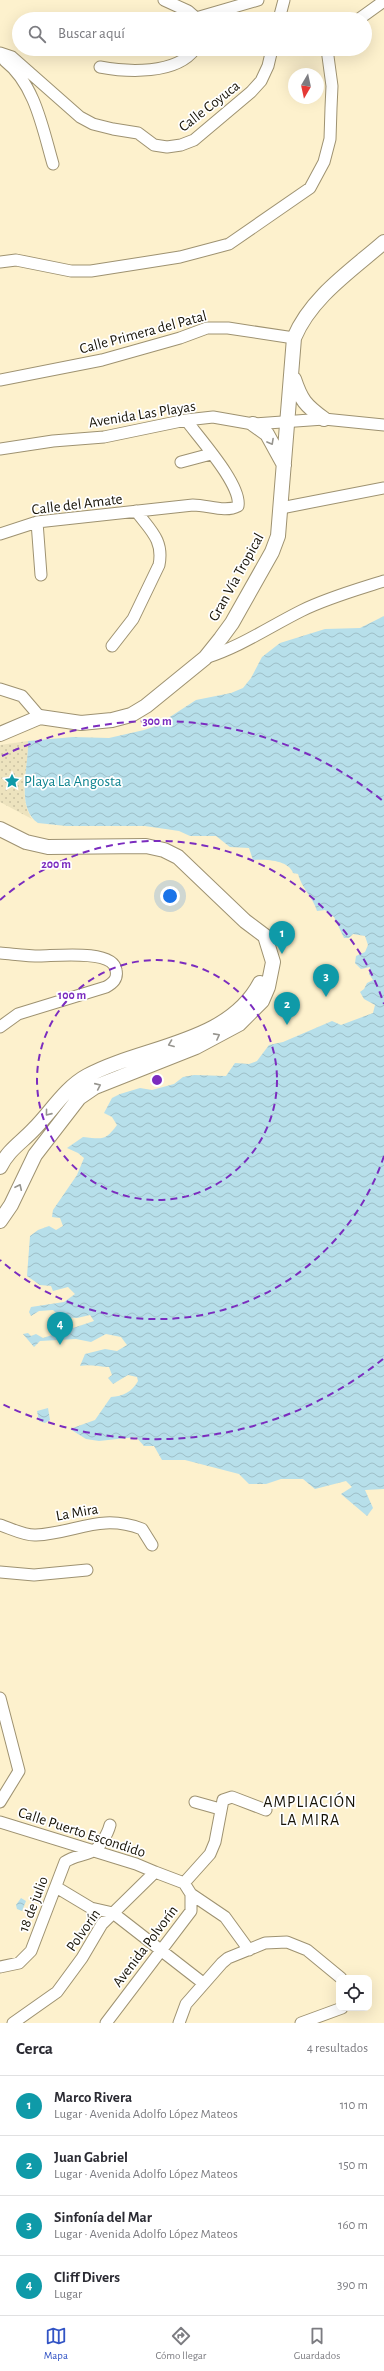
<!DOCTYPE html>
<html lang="es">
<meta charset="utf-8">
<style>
:root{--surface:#fff;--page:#f7f7f7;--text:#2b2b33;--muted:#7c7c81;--line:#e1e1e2;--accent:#3254c5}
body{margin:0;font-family:"Alegreya Sans",sans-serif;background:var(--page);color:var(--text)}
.controls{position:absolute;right:12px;bottom:12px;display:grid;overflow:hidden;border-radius:8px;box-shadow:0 4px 16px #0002}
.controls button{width:36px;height:36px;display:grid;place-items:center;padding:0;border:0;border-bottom:1px solid var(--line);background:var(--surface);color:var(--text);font:20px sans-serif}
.compass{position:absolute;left:288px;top:68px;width:36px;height:36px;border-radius:50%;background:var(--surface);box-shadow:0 4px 16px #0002;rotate:189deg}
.you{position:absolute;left:170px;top:896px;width:14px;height:14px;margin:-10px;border:3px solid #fff;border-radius:50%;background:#1a73e8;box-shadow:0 0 0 6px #1a73e833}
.badge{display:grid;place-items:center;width:26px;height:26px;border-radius:50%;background:var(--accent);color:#fff;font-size:13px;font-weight:700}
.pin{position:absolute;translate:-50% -33px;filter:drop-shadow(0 1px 2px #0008)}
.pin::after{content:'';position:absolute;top:21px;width:14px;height:12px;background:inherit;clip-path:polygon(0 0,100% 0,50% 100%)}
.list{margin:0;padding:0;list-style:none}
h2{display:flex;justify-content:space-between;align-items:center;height:52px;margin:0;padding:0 16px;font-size:17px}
h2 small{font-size:13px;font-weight:400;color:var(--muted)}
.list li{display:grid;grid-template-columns:26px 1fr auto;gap:12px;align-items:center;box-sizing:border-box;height:60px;padding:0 16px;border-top:1px solid var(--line)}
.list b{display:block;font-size:15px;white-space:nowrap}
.list p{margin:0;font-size:13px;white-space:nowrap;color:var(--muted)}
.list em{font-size:13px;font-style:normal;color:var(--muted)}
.icon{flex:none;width:22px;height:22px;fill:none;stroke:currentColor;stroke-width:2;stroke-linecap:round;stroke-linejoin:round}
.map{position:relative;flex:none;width:384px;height:2023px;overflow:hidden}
.search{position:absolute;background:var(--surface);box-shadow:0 4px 16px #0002;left:12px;right:12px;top:12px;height:44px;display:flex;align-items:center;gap:10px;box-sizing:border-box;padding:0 14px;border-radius:22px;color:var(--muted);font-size:15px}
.sheet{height:292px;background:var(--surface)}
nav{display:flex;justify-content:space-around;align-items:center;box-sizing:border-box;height:56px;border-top:1px solid var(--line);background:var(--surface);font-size:11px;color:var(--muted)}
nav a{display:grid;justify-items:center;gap:2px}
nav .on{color:var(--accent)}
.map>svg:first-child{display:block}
</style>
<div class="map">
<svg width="384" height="2023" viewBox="0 0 384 2023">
<defs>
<pattern id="sand-dots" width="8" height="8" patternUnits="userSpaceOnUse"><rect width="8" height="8" fill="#ede3be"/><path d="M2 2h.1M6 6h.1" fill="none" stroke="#cac2a2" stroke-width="1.8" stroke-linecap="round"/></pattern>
<pattern id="water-waves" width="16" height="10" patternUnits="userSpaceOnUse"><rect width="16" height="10" fill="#b7dfea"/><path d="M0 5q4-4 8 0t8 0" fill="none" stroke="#9dbec7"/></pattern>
</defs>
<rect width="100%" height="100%" fill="#fdf1cd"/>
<path fill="url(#sand-dots)" d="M28,741C29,767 17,797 32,819L0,802V745Z"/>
<path fill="url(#water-waves)" d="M384,616V1489L365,1490L373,1508L367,1516L341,1494L352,1487L346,1481L315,1489L303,1479H281L266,1484H249L239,1474L185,1460H162L154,1446H144L136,1437L99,1441L86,1439L70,1429L95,1420L111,1397C123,1396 132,1392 138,1381L137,1377L128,1375L113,1384L108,1378L112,1375L109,1367C99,1367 90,1364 80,1366L85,1354L105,1349L117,1351L127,1345L121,1337L106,1334L91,1342L76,1339L40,1341L34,1347L23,1334L28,1333L31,1336L36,1334L43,1338L94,1321L90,1315L77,1318L60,1317L53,1310L39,1311L31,1316L29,1312L31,1307L64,1302L75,1294L68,1287L53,1291L51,1286L40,1285L27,1276L30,1236L38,1230L49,1226L56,1230L63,1226L60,1218L52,1217L53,1210L77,1175L84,1158L78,1153L67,1148L83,1137C103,1139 105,1141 117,1125L112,1117L104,1113L112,1098L120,1094L140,1088L152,1090L174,1084L183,1077L194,1075L226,1076L235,1063L249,1064L257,1061L269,1045L283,1042L332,1021L341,1025L373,1013L375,1005L364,999L360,992L364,989L367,983L373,980L369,974L370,967L361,969L355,963L356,956L365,952L368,945L365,936L353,934L349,938H344L334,917L325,910L317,911C313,897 302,889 298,874L293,873C289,860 265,859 253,860L249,848L230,847L216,836H190L179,831L145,826H66L38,823C15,808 29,765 28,741L73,737L109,738L144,730L156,726L196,700L231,693L243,688L251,678L262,657L280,643L325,629L360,628Z
M48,1408L50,1420L45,1423L39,1421L37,1411Z
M21,1898L26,1901L22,1911L17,1909L16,1905Z"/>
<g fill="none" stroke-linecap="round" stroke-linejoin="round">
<g stroke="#9e9271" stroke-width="13">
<path id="minor" d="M164,0L188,11L196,18L258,0
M279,19L284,0
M359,19L384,1
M0,53L12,57L80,117L93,124L113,129L138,133L154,145L167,147L181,145L194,140L251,92L261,81L268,66L272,49
M5,61C35,84 43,130 53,164
M100,67C127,72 176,75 195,49
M0,262L16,260L71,271H91L180,257L229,244L310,188L324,162L330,139L331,108L332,86L327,49
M0,380L102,360L180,338L207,328H228L294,338
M0,449L53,441L104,437L186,420L213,417L253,424L324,419L384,425
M181,462L211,454
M281,508L384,488
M37,522L41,575
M0,534L37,522L193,505C208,505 225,513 238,506C242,485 199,438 186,420
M112,646L133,619L159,565C164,540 150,530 136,511
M205,658C240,647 269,627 301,611C327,598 356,590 384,581
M0,689L22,696L40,717
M0,953C13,954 27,956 40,956C55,956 113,949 116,970C118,979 113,983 106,987L18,1014L0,1027
M0,1525C10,1528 25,1536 36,1535C76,1533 100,1513 142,1529L152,1545
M0,1572L34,1575L87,1570
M0,1698L19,1771L0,1802
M195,1802L220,1809
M0,1822L136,1864L155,1872
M184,1883L210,1854L215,1842L223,1800L232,1797L266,1810
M56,1887L91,1908L113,1913L203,1983
M191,1894L225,1917L249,1950
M0,1967L19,1963L31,1951L65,1862C73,1856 82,1856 91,1852C99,1850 108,1833 110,1825
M13,2023L57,1992L82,1958L102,1924L155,1872L184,1883
M106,2023L191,1911V1894L184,1883
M179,2023L186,2004L222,1963L228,1958L265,1943L287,1942L307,1950L341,1978
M301,2023L342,2008"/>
</g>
<g stroke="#9e9271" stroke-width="16">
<path id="major" d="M294,379C301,400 305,405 324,419
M253,424L267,434L284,465
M0,734L40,717L81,723L112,720L131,715L146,706L205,658L221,638L232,623L272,552L278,536L294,338C311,297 352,270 384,242
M0,829L26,842L48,847L146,846L164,850L178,857L245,921L265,936L273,962L268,987L262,1001L239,1024L196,1047L95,1087L79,1098L35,1155L11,1205L0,1221
M0,1167C8,1150 22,1142 34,1129C51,1112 65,1088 87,1076C142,1046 228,1044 260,983"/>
</g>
<use href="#minor" stroke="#fff" stroke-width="11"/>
<use href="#major" stroke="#fff" stroke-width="14"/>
</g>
<defs><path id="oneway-chevron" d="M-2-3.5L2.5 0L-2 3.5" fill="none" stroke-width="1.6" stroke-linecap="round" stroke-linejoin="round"/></defs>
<g stroke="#97958f">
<use href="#oneway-chevron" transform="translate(271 442) rotate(61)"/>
<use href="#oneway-chevron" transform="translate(217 1036) rotate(-28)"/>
<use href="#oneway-chevron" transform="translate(171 1044) rotate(159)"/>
<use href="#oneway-chevron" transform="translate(98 1086) rotate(-24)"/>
<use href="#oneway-chevron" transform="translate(48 1113) rotate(129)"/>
<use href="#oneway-chevron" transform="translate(19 1187) rotate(-65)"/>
</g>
<g fill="none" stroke="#7b2cbf" stroke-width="2" stroke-dasharray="7 5">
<circle cx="157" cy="1080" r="120"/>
<path d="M384 1156A239 239 0 0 1 0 1260M0 900A239 239 0 0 1 384 1004"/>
<path d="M383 1359A359 359 0 0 1 2 1404M2 756A359 359 0 0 1 383 801"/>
</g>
<defs>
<g id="sight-bare" transform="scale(1.2)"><path d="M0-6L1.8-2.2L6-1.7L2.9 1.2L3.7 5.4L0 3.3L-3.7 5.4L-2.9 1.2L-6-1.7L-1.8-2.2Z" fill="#0f9aa8" stroke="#fff" stroke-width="2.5" paint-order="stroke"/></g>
</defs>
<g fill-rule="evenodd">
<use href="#sight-bare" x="12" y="781"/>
</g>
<g text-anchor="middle" stroke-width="3.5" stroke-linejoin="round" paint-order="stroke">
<g font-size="15" fill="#171307" stroke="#fff">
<text transform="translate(209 106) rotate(-38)" y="5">Calle Coyuca</text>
<text transform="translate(143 332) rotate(-15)" y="5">Calle Primera del Patal</text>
<text transform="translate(142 414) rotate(-9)" y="5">Avenida Las Playas</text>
<text transform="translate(77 504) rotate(-7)" y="5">Calle del Amate</text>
<text transform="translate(236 577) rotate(-61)" y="5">Gran Vía Tropical</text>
<text transform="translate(77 1512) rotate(-10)" y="5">La Mira</text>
<text transform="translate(82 1832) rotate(18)" y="5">Calle Puerto Escondido</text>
<text transform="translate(33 1904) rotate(-69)" y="5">18 de julio</text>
<text transform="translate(83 1930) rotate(-55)" y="5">Polvorín</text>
<text transform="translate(145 1946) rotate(-53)" y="5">Avenida Polvorín</text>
</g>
<g font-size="15" fill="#0d838f" stroke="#fff" text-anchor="start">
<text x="24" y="786">Playa La Angosta</text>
</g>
<g font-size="16" letter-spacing="1" fill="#171307" stroke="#fff">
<text x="310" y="1807">AMPLIACIÓN<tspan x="310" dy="18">LA MIRA</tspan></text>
</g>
</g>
<circle cx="157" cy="1080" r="6" fill="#7b2cbf" stroke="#fff" stroke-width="2"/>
<g font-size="12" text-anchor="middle" font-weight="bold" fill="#7b2cbf" stroke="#fff" stroke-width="3.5" stroke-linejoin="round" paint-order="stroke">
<text x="157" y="725">300 m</text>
<text x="56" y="868">200 m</text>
<text x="72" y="999">100 m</text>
</g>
</svg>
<div class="controls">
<button><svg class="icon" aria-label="locate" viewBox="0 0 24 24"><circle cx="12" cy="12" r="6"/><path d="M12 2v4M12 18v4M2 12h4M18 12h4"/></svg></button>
</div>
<svg class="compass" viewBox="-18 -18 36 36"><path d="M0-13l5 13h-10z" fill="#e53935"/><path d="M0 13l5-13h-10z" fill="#7c7c81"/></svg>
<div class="you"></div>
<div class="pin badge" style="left:282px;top:954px;background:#0f9aa8">1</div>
<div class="pin badge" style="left:287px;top:1025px;background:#0f9aa8">2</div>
<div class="pin badge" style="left:326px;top:997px;background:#0f9aa8">3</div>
<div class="pin badge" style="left:60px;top:1345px;background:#0f9aa8">4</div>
<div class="search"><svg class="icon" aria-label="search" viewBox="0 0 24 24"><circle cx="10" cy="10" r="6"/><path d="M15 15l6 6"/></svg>Buscar aquí</div>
</div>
<section class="sheet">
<h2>Cerca<small>4 resultados</small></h2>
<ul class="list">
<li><span class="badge" style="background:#0f9aa8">1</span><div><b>Marco Rivera</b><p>Lugar · Avenida Adolfo López Mateos</p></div><em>110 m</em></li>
<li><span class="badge" style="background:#0f9aa8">2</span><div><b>Juan Gabriel</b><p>Lugar · Avenida Adolfo López Mateos</p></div><em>150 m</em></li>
<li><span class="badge" style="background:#0f9aa8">3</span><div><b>Sinfonía del Mar</b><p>Lugar · Avenida Adolfo López Mateos</p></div><em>160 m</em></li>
<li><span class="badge" style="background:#0f9aa8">4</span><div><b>Cliff Divers</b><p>Lugar</p></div><em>390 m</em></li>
</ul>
</section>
<nav>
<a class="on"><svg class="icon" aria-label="map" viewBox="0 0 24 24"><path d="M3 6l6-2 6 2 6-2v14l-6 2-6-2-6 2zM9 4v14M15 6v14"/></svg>Mapa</a>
<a><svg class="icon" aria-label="directions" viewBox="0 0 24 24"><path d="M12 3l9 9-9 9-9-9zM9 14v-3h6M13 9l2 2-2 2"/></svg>Cómo llegar</a>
<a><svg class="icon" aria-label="saved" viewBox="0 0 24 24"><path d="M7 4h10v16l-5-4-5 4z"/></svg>Guardados</a>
</nav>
